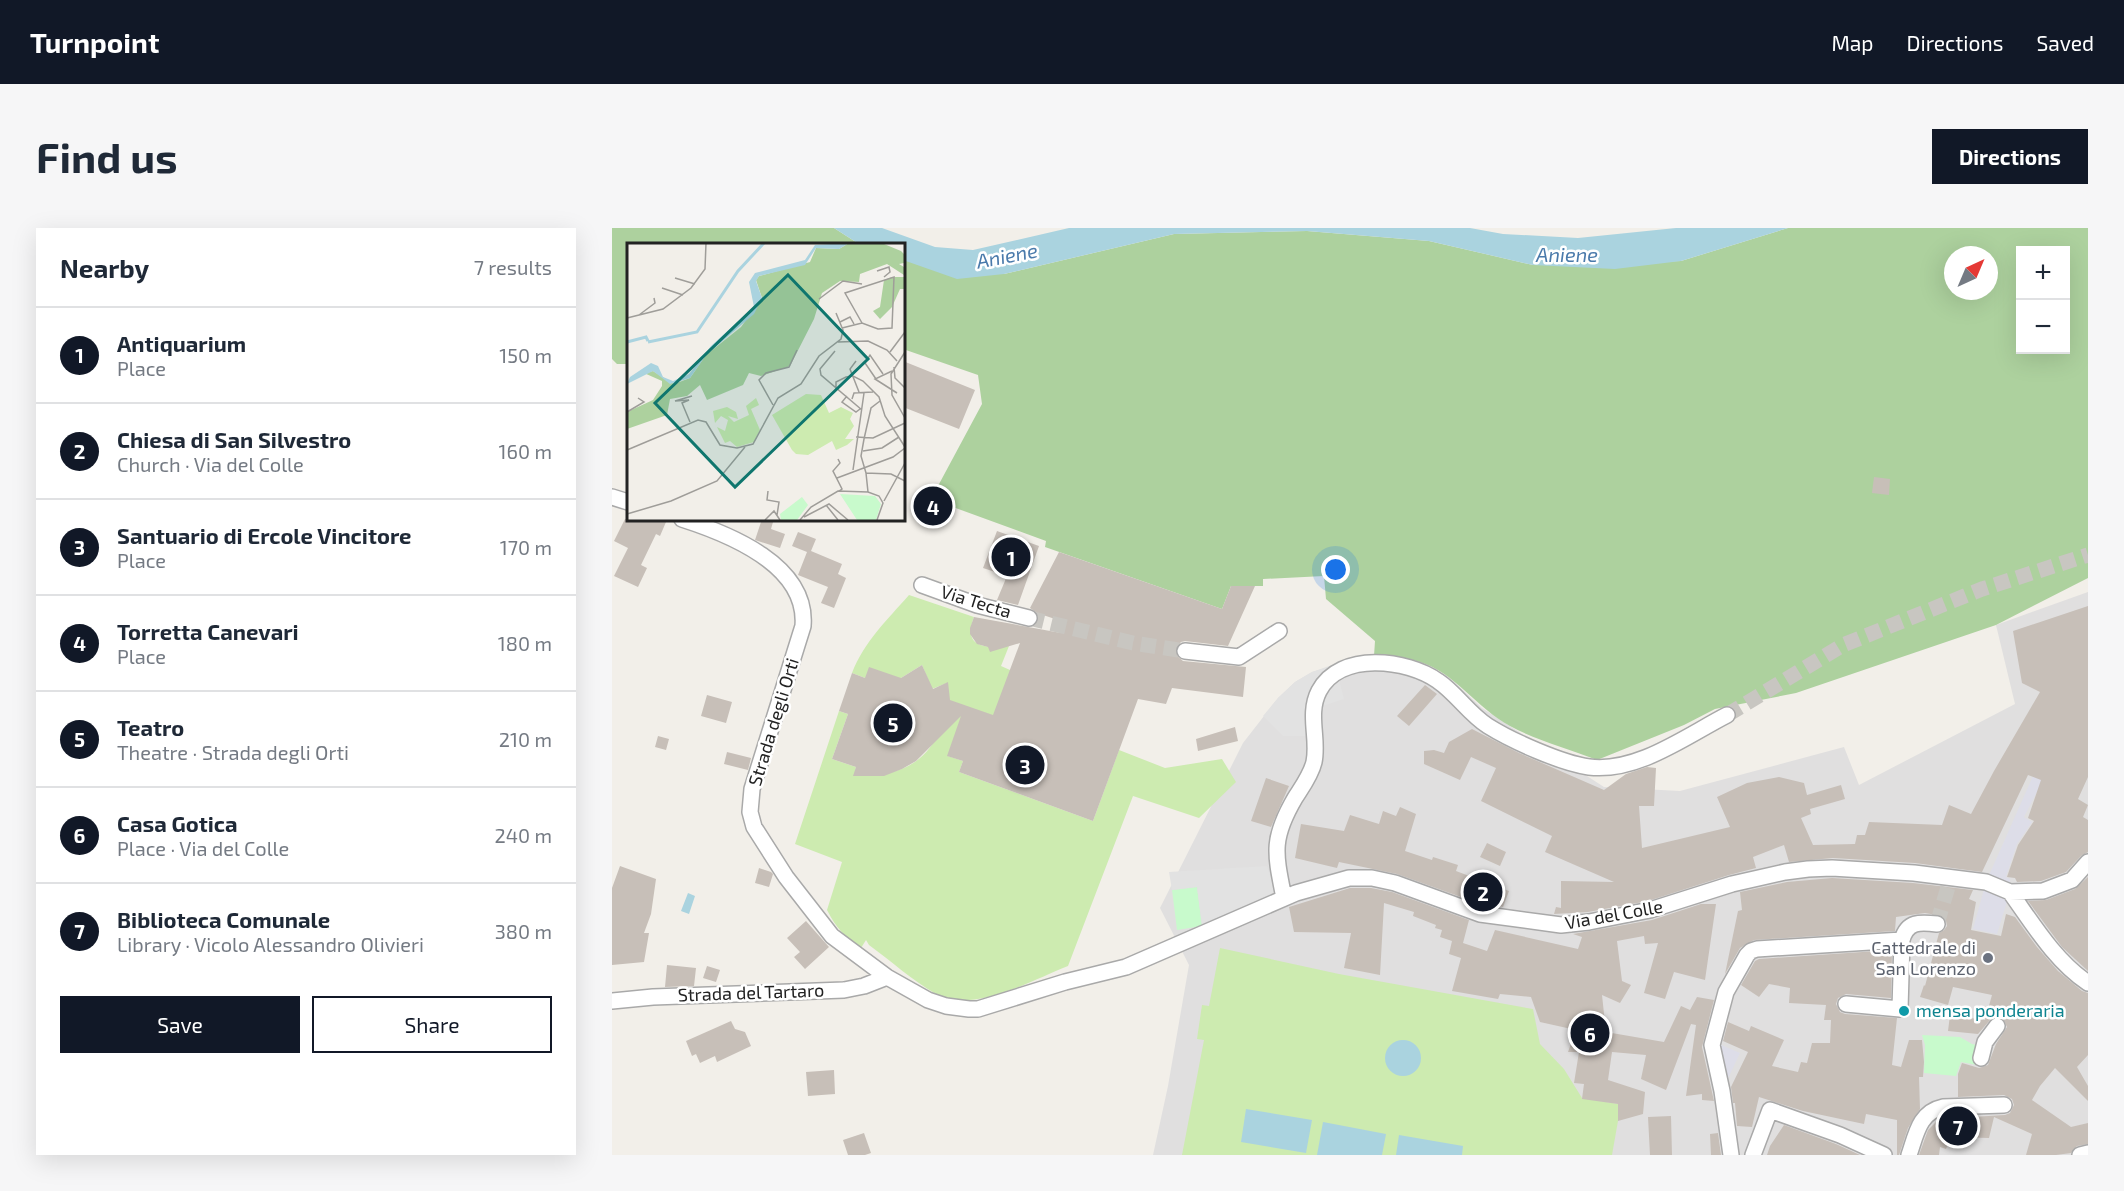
<!DOCTYPE html>
<meta charset="utf-8">
<style>
:root{--surface:#fff;--page:#f6f6f7;--text:#1f2937;--muted:#747a83;--line:#e0e1e3;--accent:#111827}
body{margin:0;font-family:"Exo 2",sans-serif;background:var(--page);color:var(--text)}
.controls{position:absolute;right:18px;top:18px;display:grid;overflow:hidden;border-radius:0px;box-shadow:0 6px 24px #0002}
.controls button{width:54px;height:54px;display:grid;place-items:center;padding:0;border:0;border-bottom:2px solid var(--line);background:var(--surface);color:var(--text);font:30px sans-serif}
.compass{position:absolute;left:1332px;top:18px;width:54px;height:54px;border-radius:50%;background:var(--surface);box-shadow:0 6px 24px #0002;rotate:44deg}
.you{position:absolute;left:724px;top:342px;width:21px;height:21px;margin:-15px;border:4px solid #fff;border-radius:50%;background:#1a73e8;box-shadow:0 0 0 9px #1a73e833}
.badge{display:grid;place-items:center;width:39px;height:39px;border-radius:50%;background:var(--accent);color:#fff;font-size:20px;font-weight:700}
.pin{position:absolute;translate:-50% -50%;border:3px solid #fff;box-shadow:0 2px 6px #0006}
.list{margin:0;padding:0;list-style:none}
h2{display:flex;justify-content:space-between;align-items:center;height:78px;margin:0;padding:0 24px;font-size:26px}
h2 small{font-size:20px;font-weight:400;color:var(--muted)}
.list li{display:grid;grid-template-columns:39px 1fr auto;gap:18px;align-items:center;box-sizing:border-box;height:96px;padding:0 24px;border-top:2px solid var(--line)}
.list b{display:block;font-size:22px;white-space:nowrap}
.list p{margin:0;font-size:20px;white-space:nowrap;color:var(--muted)}
.list em{font-size:20px;font-style:normal;color:var(--muted)}
.actions{display:flex;gap:12px;padding:18px 24px}
.actions a{flex:1;padding:14px 0;border:2px solid var(--accent);border-radius:0px;text-align:center;font-size:21px;color:var(--accent)}
.actions .main{background:var(--accent);color:#fff}
.map{position:relative;flex:none;width:1476px;height:927px;overflow:hidden;border-radius:0px}
header{display:flex;align-items:center;gap:36px;box-sizing:border-box;height:84px;padding:0 30px;background:var(--accent);color:#fff}
header strong{font-size:28px}
nav{display:flex;gap:33px;margin-inline-start:auto;font-size:21px}
.intro{display:flex;align-items:center;justify-content:space-between;box-sizing:border-box;height:144px;padding:0 36px}
h1{margin:0;font-size:42px}
.button{padding:15px 27px;border-radius:0px;background:var(--accent);color:#fff;font-size:21px;font-weight:700}
main{display:flex;gap:36px;padding:0 36px}
aside{flex:1;background:var(--surface);border-radius:0px;box-shadow:0 6px 24px #0002}
.map>svg:first-child{display:block}
</style>
<header>
<strong>Turnpoint</strong>
<nav><a>Map</a><a>Directions</a><a>Saved</a></nav>
</header>
<div class="intro"><h1>Find us</h1><a class="button">Directions</a></div>
<main>
<aside>
<h2>Nearby<small>7 results</small></h2>
<ul class="list">
<li><span class="badge">1</span><div><b>Antiquarium</b><p>Place</p></div><em>150 m</em></li>
<li><span class="badge">2</span><div><b>Chiesa di San Silvestro</b><p>Church · Via del Colle</p></div><em>160 m</em></li>
<li><span class="badge">3</span><div><b>Santuario di Ercole Vincitore</b><p>Place</p></div><em>170 m</em></li>
<li><span class="badge">4</span><div><b>Torretta Canevari</b><p>Place</p></div><em>180 m</em></li>
<li><span class="badge">5</span><div><b>Teatro</b><p>Theatre · Strada degli Orti</p></div><em>210 m</em></li>
<li><span class="badge">6</span><div><b>Casa Gotica</b><p>Place · Via del Colle</p></div><em>240 m</em></li>
<li><span class="badge">7</span><div><b>Biblioteca Comunale</b><p>Library · Vicolo Alessandro Olivieri</p></div><em>380 m</em></li>
</ul>
<div class="actions"><a class="main">Save</a><a>Share</a></div>
</aside>
<div class="map">
<svg width="1476" height="927" viewBox="0 0 1476 927">
<rect width="100%" height="100%" fill="#f2efe9"/>
<path fill="#e0dfdf" d="M1476,364V927H541L556,858L577,737L548,680L631,515L666,470L683,454L700,444L742,431L762,428L786,429L810,434L838,450L870,480L992,559L1068,563L1232,519L1247,557L1403,476L1384,397Z"/>
<path fill="#cdebb0" d="M297,367L362,389C350,420 374,420 397,418L389,438L398,442L403,495L370,484L336,528L351,533L347,544L481,593L507,522L553,540L610,531L624,554L587,590L521,568L456,738C420,752 362,786 324,766C301,753 279,733 257,717L254,712L249,720C233,709 224,700 215,682L230,634L183,616L227,483L236,486L220,531L244,539L242,548C276,549 310,541 326,506C332,493 333,469 335,455L320,461L310,437L289,450H253L240,445C252,414 275,392 297,367Z
M608,720L727,746L921,781L928,816L952,841L970,870L1006,876V893L1000,927H570L592,812L585,811L590,777L597,778Z"/>
<path fill="#add19e" fill-rule="evenodd" d="M0,0H222L247,16H16V136H5L0,131Z
M1176,0H1476V350L1384,397L1184,465L1103,481L1072,497L985,532C958,521 923,512 898,498C866,481 842,444 808,434C793,429 778,429 762,428L763,413L714,371L712,348L651,351V358H619L610,381L433,319L434,313L319,271L370,176L366,147L291,121V32L392,46L562,6L695,3L817,13L921,37L1069,33ZM1408,22H1454V122H1408ZM1341,27H1377V63H1341Z"/>
<path fill="#c8facc" d="M585,659L590,698L565,702L560,662Z
M1310,807L1348,809L1360,816L1370,818L1365,837L1349,834L1344,848L1312,845L1313,817Z"/>
<path fill="#e2e2e2" d="M723,436L732,471L711,478L710,506L696,508H671L651,488L666,470L683,454L700,444Z
M655,638L664,665L590,698L585,659L560,662L557,644Z"/>
<path fill="#dddde8" d="M1445,494L1456,504L1412,589L1420,594L1405,616L1394,649L1398,651V664L1385,706L1361,701L1374,654Z
M1100,813L1128,825L1110,863Z"/>
<path fill="#aad3df" d="M222,0H270L323,19L361,22L457,0H858L891,6L966,10L1064,0H1176L1069,33L1003,41L921,37L817,13L695,3L562,6L392,46L345,51L291,32V16H247Z
M76,665L83,668L77,686L69,683Z
M773 830a18 18 0 1 1 36 0a18 18 0 1 1-36 0Z
M634,881L700,892L694,925L629,914Z
M711,894L774,906L770,927H705Z
M787,907L851,918L850,927H784Z"/>
<path fill="#c7bfb8" d="M291,133L363,162L347,201L291,179Z
M1262,249L1278,251L1277,267L1260,265Z
M13,291H44L54,294L48,308L44,306L29,337L35,340L26,359L2,348L16,320L2,313Z
M150,291L161,294L159,301L173,306L168,320L143,312Z
M385,303L427,318L406,377L385,372L395,348L371,340Z
M186,304L204,311L199,323L230,336L226,346L234,350L222,380L209,375L216,359L186,347L195,324L180,318Z
M447,324L610,381L619,358H643L616,418L573,413L569,414L563,421L564,427L571,433L634,439L631,469L560,460L554,476L526,471L481,593L347,544L351,533L335,528L349,488L304,533L290,541L272,548H241L244,539L220,531L236,486L227,483L240,445L253,450L257,439L289,450L310,437L321,461L336,454L338,472L381,487L408,415L378,424L376,419L365,416L358,406V400L362,389L449,405L452,394L425,385L418,380Z
M1476,378V549L1466,571L1476,577L1471,589L1476,592V624L1469,628L1454,644L1429,653L1405,654L1403,650L1395,649L1406,617L1422,593L1416,590L1429,552L1416,547L1370,644L1303,635L1221,630L1177,634L1172,617L1141,629L1144,640L1117,647L1036,673L976,684L942,686L944,679L949,680V653L1002,654L933,624L940,608L869,573L884,540L859,529L848,552L812,536V523L822,522L832,525L837,514L860,501L907,525L992,562L1014,546L1035,539L1044,540L1042,578H1027L1030,620L1118,599L1105,569L1135,555L1167,549L1192,555L1195,567L1229,557L1233,571L1198,581L1199,586L1189,590L1201,617L1243,616L1245,607H1253L1257,594L1330,597L1337,577L1359,586L1382,543L1428,464L1410,455L1401,403Z
M813,457L825,466L797,498L785,488Z
M95,467L120,474L114,495L89,488Z
M623,499L626,513L586,523L584,511Z
M46,508L57,511L54,522L43,519Z
M115,524L139,530L136,542L112,536Z
M654,550L677,558L659,599L639,593Z
M788,579L804,586L793,623L820,632L821,629L846,637L844,643L897,663L891,679L864,671L863,674L785,646L727,634L725,640L683,630L689,596L732,603L738,587L767,596L771,583L784,588Z
M875,615L894,624L888,638L868,629Z
M8,638L44,651L39,686L32,705H37L32,734L0,737V660Z
M147,640L159,644L161,646L157,659L143,655Z
M1476,649V743L1450,719L1416,673L1434,672L1463,661Z
M1220,650L1301,655L1361,662L1357,671L1364,674L1359,702L1389,708L1394,686L1403,689L1425,719L1446,743L1470,763L1476,765V827L1465,839L1476,858V873L1443,840L1428,858L1420,872L1459,899L1476,895V916L1465,918L1459,925L1444,927H1414L1420,906L1382,889L1377,910L1339,909L1334,921L1328,919L1327,927H1307L1316,902L1327,891L1393,887L1398,885L1402,877L1400,871L1392,867L1346,869V846L1350,835L1367,840L1376,837L1384,816L1395,799L1391,791L1386,788L1378,792L1366,806L1336,803L1338,787L1373,792L1380,767L1341,759L1336,777L1308,769L1312,757L1313,758L1327,705L1332,702L1335,698L1334,693L1330,688L1313,685L1284,689L1283,703L1142,712L1128,720L1113,746L1126,683L1130,682L1128,664L1175,654Z
M738,660H759L780,664L857,692L851,715L875,723L883,702L966,721L970,709L961,706L1040,692L1089,676H1104L1093,752L1062,744L1053,771L1032,765L1046,715L1033,716L1032,708L1005,713L1010,753L1019,757L1008,775L990,767L994,804L1052,814L1069,778L1078,782L1085,769L1102,772L1090,819L1102,873L1090,872V866L1074,868L1084,797L1079,796L1054,862L1029,851L1034,827L1000,824L996,852L1033,864L1031,886L1006,893V876L970,871L972,856L962,855L967,824H956L964,802L928,794L919,769L888,766L886,771L840,763L849,730L837,726L840,713L828,709L830,702L823,700L824,697L801,688L802,684L772,675L768,747L732,740L739,705L682,704L677,679Z
M194,693L217,719L193,741L182,729L188,724L175,710Z
M1280,722L1279,770L1234,766L1226,770L1224,776L1228,784L1233,786L1285,790L1280,837L1289,839L1297,812H1310L1312,834L1311,849H1307L1308,881L1296,900L1287,927H1285V892L1254,886L1252,896L1191,883L1147,869L1140,899L1125,898L1123,875H1121L1119,859L1136,824L1111,813L1116,794L1137,803L1139,798L1172,812L1160,838L1186,844L1189,834L1195,835L1200,815H1218L1219,792H1212L1214,777L1177,775L1178,760L1157,756L1147,769L1129,757L1143,733L1147,731Z
M55,737L84,740L82,758L53,759Z
M95,738L108,742L104,754L91,750Z
M119,793L123,801L133,804L139,818L105,834L103,828L88,835L84,826L80,828L74,813Z
M222,842L223,866L196,868L194,844Z
M1059,888L1060,927H1038L1036,889Z
M1172,897L1224,916L1248,927H1155L1158,918Z
M252,905L259,925L253,927H236L231,912Z
M1106,905L1109,927H1099L1098,906Z"/>
<g fill="none" stroke-linecap="round" stroke-linejoin="round">
<path stroke="#c8c6c1" stroke-width="15" stroke-dasharray="15 8" stroke-linecap="butt" d="M417,390L521,415L573,423
M1115,487L1231,417L1370,361L1476,327
M1325,696L1339,649"/>
<g stroke="#a9a9a9" stroke-width="18">
<path id="minor" d="M0,269L16,274
M70,291C117,306 196,337 191,398L140,561L138,584L142,599L174,649L220,708L275,749L316,772L334,778L357,781H366L453,754L514,739L684,665L737,650H760L783,655L868,686L949,697L977,694L1038,682L1120,656L1173,644L1196,641L1220,640L1302,645L1374,654L1398,664L1431,663L1460,652L1476,634
M310,357L365,377L417,390
M573,423L627,429L667,403
M1398,664C1421,696 1443,733 1476,755
M672,670C663,625 659,611 683,570C690,559 699,547 702,534C707,511 695,486 707,463C728,423 795,431 826,453C844,465 857,486 876,498C900,513 949,535 977,539C1025,545 1074,508 1115,487
M0,773L41,769L232,762L252,758L275,749
M1234,776L1288,781L1290,712C1295,693 1308,694 1325,696
M1369,830L1373,814L1385,798
M1119,927L1110,863L1100,817L1114,764L1135,727L1139,723L1145,721L1290,712
M1141,927L1158,882L1228,907L1272,927
M1297,927C1304,907 1307,884 1331,879L1392,877
M1468,927L1476,925"/>
</g>
<use href="#minor" stroke="#fff" stroke-width="15"/>
</g>
<circle fill="#6b7280" stroke="#fff" stroke-width="2" cx="1376" cy="730" r="6"/>
<circle fill="#0f9aa8" stroke="#fff" stroke-width="2" cx="1292" cy="783" r="6"/>
<g text-anchor="middle" stroke-width="5" stroke-linejoin="round" paint-order="stroke">
<g font-size="18" fill="#222" stroke="#fff">
<text transform="translate(364 374) rotate(17)" y="6">Via Tecta</text>
<text transform="translate(162 494) rotate(-73)" y="6">Strada degli Orti</text>
<text transform="translate(1002 687) rotate(-10)" y="6">Via del Colle</text>
<text transform="translate(139 765) rotate(-2)" y="6">Strada del Tartaro</text>
</g>
<g font-size="18" fill="#5b616d" stroke="#fff" text-anchor="end">
<text x="1364" y="726">Cattedrale di<tspan x="1364" dy="21">San Lorenzo</tspan></text>
</g>
<g font-size="18" fill="#0d838f" stroke="#fff" text-anchor="start">
<text x="1304" y="789">mensa ponderaria</text>
</g>
<g font-size="20" font-style="italic" fill="#4a7aab" stroke="#fff">
<text x="955" y="34">Aniene</text>
<text transform="translate(395 28) rotate(-11)" y="7">Aniene</text>
</g>
</g>
<g transform="translate(15 15)">
<rect width="278" height="278" fill="#f2efe9"/>
<path d="M179,151L194,152L202,170L214,164L226,170L223,176L227,183L218,196H227L220,202L209,207L205,198L181,212L169,211L165,207L145,172ZM129,155L132,162L124,166L133,187L127,199L110,204L103,198L98,200L90,184L98,188L101,177L94,173L88,180L86,168L100,164L109,169L111,176L101,173L107,179L122,172L119,163Z" fill="#cdebb0"/>
<path d="M222,0L257,1L274,8L277,11V20L272,21L277,24V32L260,21L233,31L232,39L213,38L195,50L187,76L163,123L134,133L122,130L116,142L80,157L73,142L60,153L43,156L40,172L0,186V169L26,157L35,143V138L17,130L26,128L47,141L63,135L79,112L114,84L135,55L129,37L132,33L183,19L189,5L212,6ZM265,34H277V46H273L265,64L253,76L246,68L253,64L257,37Z" fill="#add19e"/>
<path d="M213,251L248,253L254,261L249,277H230ZM175,254L181,262L170,277H154L153,271Z" fill="#c8facc"/>
<path d="M222,0L212,6L189,5L178,22L132,33L129,38L135,55L127,71L79,112L63,135L43,141L26,128L0,141L3,134L24,120L31,123L36,134L46,138L62,131L84,103L127,64L122,39L128,30L178,17L188,2Z" fill="#aad3df"/>
<path fill="none" stroke="#aad3df" stroke-width="3" d="M0,99L19,94L21,98M21,99L70,89L111,28L137,0"/>
<path fill="none" stroke="#9f9d99" stroke-width="1.5" d="M250,28L262,24L263,29L257,34M48,35L68,41M35,45L56,52M192,56L216,38L235,41M12,72L28,60L27,55M0,75L36,66L64,45L78,26L79,0M213,79L223,74L227,81M215,85L235,80L251,86L265,85L267,34L218,50L235,80M211,99L241,98L260,107L270,118M208,108L193,126L194,132L235,167M263,109L278,89M278,109L264,131L265,152L278,175M229,118L223,126L232,149M267,124L268,135L278,145M265,128L248,136L270,150M249,136L238,120L243,112L256,131M209,147V139L219,134L226,133L236,138L252,154L258,173L278,204M220,153L215,159L229,169L233,166M225,156L227,150L246,149M146,162L132,137L139,130L162,124L170,107M0,169L17,159L11,155M63,179L55,160L62,157L48,158L65,153M229,194L246,195L278,180M0,207L71,177L79,179L93,202L110,205L126,201L151,155L174,141L192,113L214,96L216,87L209,70M236,208L255,205L272,194M211,216L213,220L206,228L215,246L212,248M226,227L237,150M239,230L234,213L237,196L244,165L253,158M210,235L266,214L278,205M141,248L140,257L152,259L150,272M241,249L239,230L264,231L278,238M257,258L278,220M199,262L211,277M0,271L44,258L90,238L118,204M177,274L202,261L221,277M138,277L147,268L153,277M173,277L184,264L211,248L241,249L252,253L256,260L250,277"/>
<path fill="#0f766e" fill-opacity="0.15" stroke="#0f766e" stroke-width="3" d="M161,32L241,116L108,244L28,160Z"/>
<rect width="278" height="278" fill="none" stroke="#222" stroke-width="3"/>
</g>
</svg>
<div class="controls">
<button>+</button>
<button>−</button>
</div>
<svg class="compass" viewBox="-18 -18 36 36"><path d="M0-13l5 13h-10z" fill="#e53935"/><path d="M0 13l5-13h-10z" fill="#747a83"/></svg>
<div class="you"></div>
<div class="pin badge" style="left:399px;top:329px">1</div>
<div class="pin badge" style="left:871px;top:664px">2</div>
<div class="pin badge" style="left:413px;top:537px">3</div>
<div class="pin badge" style="left:321px;top:278px">4</div>
<div class="pin badge" style="left:281px;top:495px">5</div>
<div class="pin badge" style="left:978px;top:805px">6</div>
<div class="pin badge" style="left:1346px;top:898px">7</div>
</div>
</main>
